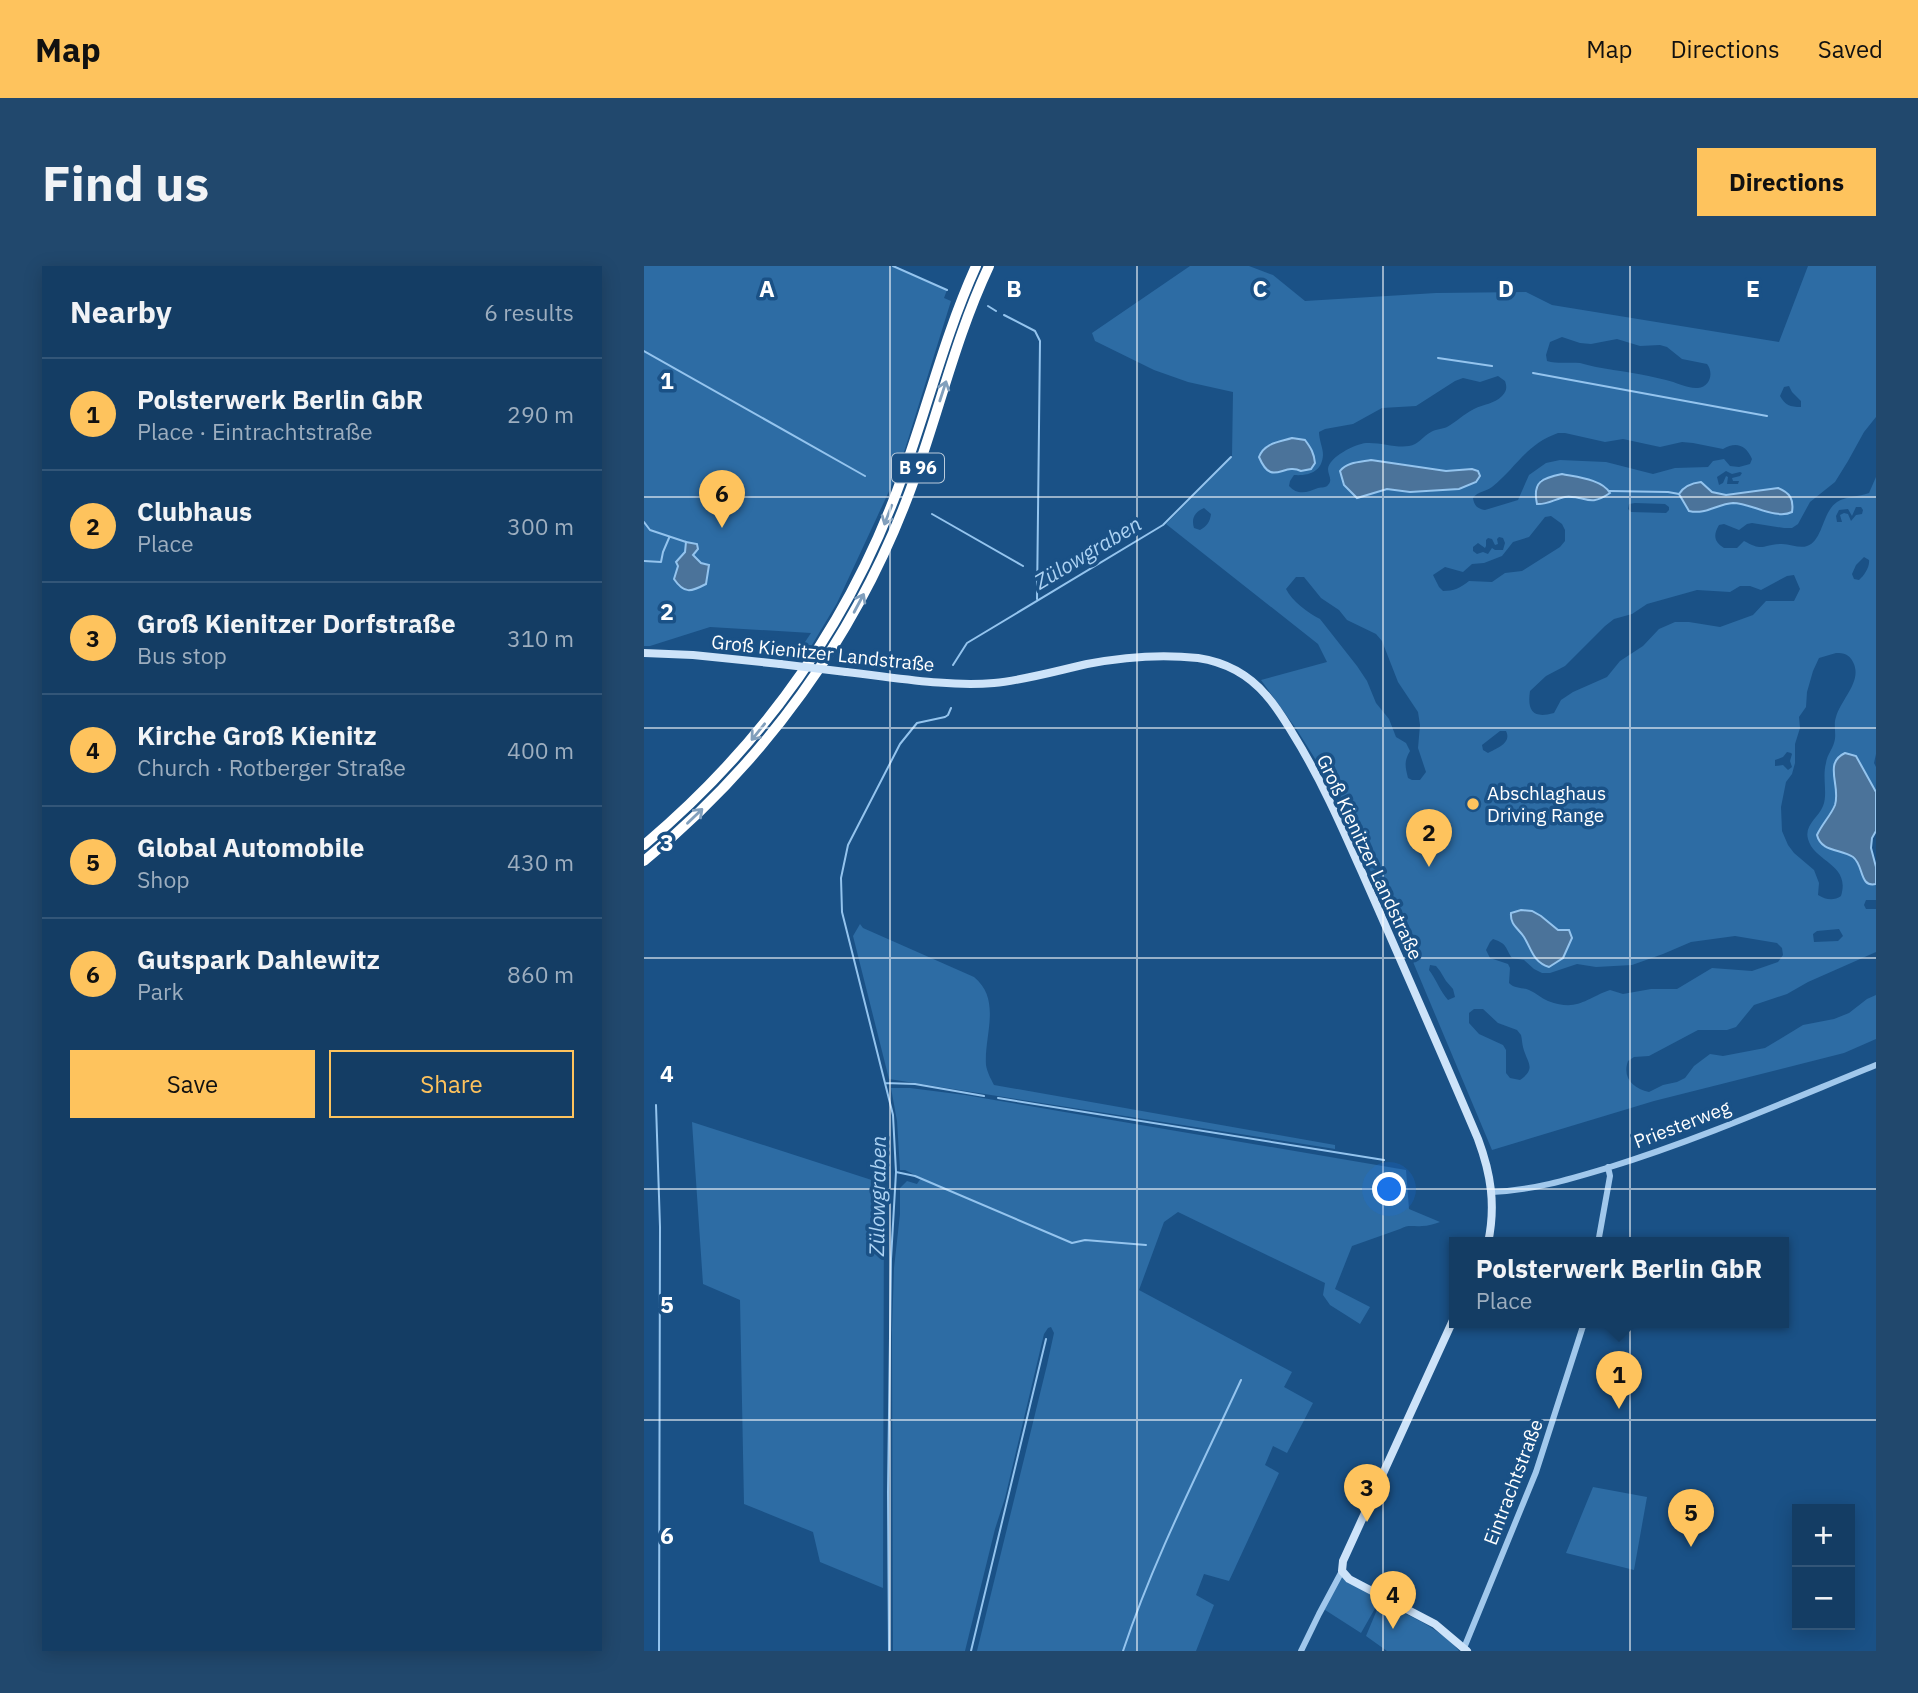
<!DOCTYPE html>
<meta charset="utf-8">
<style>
:root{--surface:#143d64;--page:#21486d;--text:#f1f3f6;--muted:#9daebf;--line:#335678;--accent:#fec35d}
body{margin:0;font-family:"IBM Plex Sans",sans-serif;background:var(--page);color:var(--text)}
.controls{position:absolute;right:21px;bottom:21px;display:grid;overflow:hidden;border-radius:0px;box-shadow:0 4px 18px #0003}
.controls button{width:63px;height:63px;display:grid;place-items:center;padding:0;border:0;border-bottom:2px solid var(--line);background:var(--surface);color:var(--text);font:35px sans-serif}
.you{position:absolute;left:746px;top:924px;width:24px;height:24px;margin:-18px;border:5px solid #fff;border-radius:50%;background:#1a73e8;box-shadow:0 0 0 10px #1a73e833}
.badge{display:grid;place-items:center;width:46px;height:46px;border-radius:50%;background:var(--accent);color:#111;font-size:23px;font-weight:700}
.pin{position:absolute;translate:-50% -58px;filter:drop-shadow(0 2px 4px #0008)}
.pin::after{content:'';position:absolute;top:37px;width:24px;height:21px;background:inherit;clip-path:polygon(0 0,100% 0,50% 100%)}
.popup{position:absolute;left:805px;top:971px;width:340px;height:91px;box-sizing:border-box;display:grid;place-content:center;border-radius:0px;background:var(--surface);filter:drop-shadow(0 2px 5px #0005);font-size:23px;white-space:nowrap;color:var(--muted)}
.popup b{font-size:26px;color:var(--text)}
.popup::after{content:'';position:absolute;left:50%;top:100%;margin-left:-14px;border:14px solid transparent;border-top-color:var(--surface)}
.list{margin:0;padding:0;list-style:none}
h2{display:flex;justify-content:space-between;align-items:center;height:91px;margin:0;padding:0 28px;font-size:30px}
h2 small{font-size:23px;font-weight:400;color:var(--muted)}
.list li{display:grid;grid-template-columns:46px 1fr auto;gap:21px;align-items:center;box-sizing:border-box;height:112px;padding:0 28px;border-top:2px solid var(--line)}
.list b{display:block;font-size:26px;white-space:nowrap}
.list p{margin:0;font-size:23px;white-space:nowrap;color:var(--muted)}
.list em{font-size:23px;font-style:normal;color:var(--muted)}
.actions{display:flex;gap:14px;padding:21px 28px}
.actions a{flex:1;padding:16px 0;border:2px solid var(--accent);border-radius:0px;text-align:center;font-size:24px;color:var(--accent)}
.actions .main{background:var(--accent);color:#111}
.map{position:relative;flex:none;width:1232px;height:1385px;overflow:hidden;border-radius:0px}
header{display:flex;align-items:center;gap:42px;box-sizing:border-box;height:98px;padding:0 35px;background:var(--accent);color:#111}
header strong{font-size:33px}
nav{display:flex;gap:38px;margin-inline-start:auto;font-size:24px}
.intro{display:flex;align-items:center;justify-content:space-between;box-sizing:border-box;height:168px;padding:0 42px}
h1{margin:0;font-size:49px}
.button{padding:18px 32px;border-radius:0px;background:var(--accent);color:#111;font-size:24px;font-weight:700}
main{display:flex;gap:42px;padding:0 42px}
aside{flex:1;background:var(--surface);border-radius:0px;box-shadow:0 4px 18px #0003}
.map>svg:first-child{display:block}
</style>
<header>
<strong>Map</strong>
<nav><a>Map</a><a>Directions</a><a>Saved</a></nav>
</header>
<div class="intro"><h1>Find us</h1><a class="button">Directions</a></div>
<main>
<aside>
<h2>Nearby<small>6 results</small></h2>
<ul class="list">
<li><span class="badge">1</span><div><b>Polsterwerk Berlin GbR</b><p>Place · Eintrachtstraße</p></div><em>290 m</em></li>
<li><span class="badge">2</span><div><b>Clubhaus</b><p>Place</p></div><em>300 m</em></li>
<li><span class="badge">3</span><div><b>Groß Kienitzer Dorfstraße</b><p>Bus stop</p></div><em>310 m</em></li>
<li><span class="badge">4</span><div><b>Kirche Groß Kienitz</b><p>Church · Rotberger Straße</p></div><em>400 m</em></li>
<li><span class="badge">5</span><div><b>Global Automobile</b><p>Shop</p></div><em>430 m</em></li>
<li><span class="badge">6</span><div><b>Gutspark Dahlewitz</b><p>Park</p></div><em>860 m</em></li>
</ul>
<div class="actions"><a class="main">Save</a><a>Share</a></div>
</aside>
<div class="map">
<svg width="1232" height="1385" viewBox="0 0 1232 1385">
<rect width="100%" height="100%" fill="#1a5186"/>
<path fill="#2d6ca4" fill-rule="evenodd" d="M0,0H251L303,24L300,32L307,35L261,183L247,221L193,337L162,389L153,388L167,367L66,361L6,380H0Z
M546,0H605L629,9L661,35L792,27L882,26L908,39L1135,76L1164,0H1232V151L1220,166L1204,195L1191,216L1166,236L1154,258L1148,262H1140L1108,257L1103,258L1095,264L1080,258L1075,259C1069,269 1070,276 1080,282H1093L1100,275C1120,286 1117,279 1136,278C1145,277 1155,283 1163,280C1179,275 1178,246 1193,236C1202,230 1215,231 1225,227L1232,211V488L1230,497L1232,501V526L1228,521L1189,501L1192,536L1173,569L1213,595L1220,614L1230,619L1232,618V634H1222L1220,639L1222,643H1232V686L1164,716L1143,728L1110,739L1092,761L1083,764H1054L1005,790L990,791L984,795C978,812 989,822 1005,826L1019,819L1033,816L1041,812L1050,800L1066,788L1079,790L1121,782L1159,759L1190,753L1205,747L1223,733L1232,729V773L1200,787L1010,835L848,884L759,672L675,499L653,464L617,414L683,396L674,378L522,258L588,191L589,126L544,116L510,104L451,75L448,67ZM918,71L936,77L947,78L973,73L996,80L1016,79L1023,81L1038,93L1063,98C1070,107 1066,121 1054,122C1044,123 1032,116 1022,114C999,108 975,105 952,101C946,100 941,98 936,97C925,96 913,98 903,95L902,89L906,76ZM854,110L861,115C863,121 863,125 858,130C850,138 840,138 830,143C820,148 812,156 803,161C798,163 792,163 787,166C779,170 774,179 765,180C751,182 736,176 722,177C711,178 685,191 684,203C684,209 689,214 684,219C682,222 678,221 674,222C664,226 654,230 645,220L646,215L650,209C665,210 678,206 679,189C679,182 675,174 675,166L681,163L709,158L738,142L772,140L811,115L819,112L836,116ZM1145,120L1148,126L1157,135V141C1146,141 1141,139 1136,130L1140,121ZM914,167H921L961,176L979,173L1016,181L1038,176L1049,177L1079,183C1092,175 1102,179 1108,193L1106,198L1095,201L1086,200L1080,193L1069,195L1064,201L1031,202L1009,208L962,196L916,194L902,197L885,209L874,234L841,244C834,243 830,240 829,232C834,225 842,226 848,221C873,201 881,179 914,167ZM727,194L802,205L828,203L836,210L832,216L783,226H766L743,223L731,225L716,232ZM1082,205L1088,208L1096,206L1098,207L1096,210L1088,212L1089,215H1095L1094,218H1083L1084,211L1082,210L1079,217L1075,219L1073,211ZM918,208C932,211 958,213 966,227L944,235L925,231L897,239L896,214ZM1057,216L1068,226L1082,229L1134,222L1140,249L1090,237L1078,239ZM991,237L1021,238L1025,241V244L1022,247L987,246L984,243L985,238ZM1212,241H1217L1219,244L1218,248L1212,249L1207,255L1204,248L1200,247L1196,249L1198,256H1193L1192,250L1195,244L1204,243L1208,250ZM560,242L567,248C566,256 563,260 556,264L550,262C547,252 551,246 560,242ZM907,250L918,258L921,264V275L916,281L878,305L861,307L848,316L825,315C816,322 810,325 799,325L795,321L789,309L801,301L819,306L828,298L840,297L858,290L869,276L885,271L901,251ZM855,271L859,272L861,277L859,284H851L848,282L844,288L839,286L833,288L829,285V281L834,277L841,282L842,280V274L844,272L848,273L851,279L854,278L853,273ZM1220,291L1225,294C1226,301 1220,310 1215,314L1210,313L1208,308L1212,299ZM1150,309L1156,323L1150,335H1122L1109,349L1076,361L1045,356H1031L1015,363L999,380L976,395L963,411L929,426L917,434L910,447C889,453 883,445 886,425L902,410L921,400L961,360L970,353L988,348L1003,338L1053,324L1086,326L1096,320H1106L1117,324L1143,310ZM652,311H660L677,332L695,344L703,354L732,368L738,375L754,416L774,446L776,459L774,482L782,506L776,514H768L764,512C761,500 760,495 766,485L762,477L752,471L745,453L732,437L723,415L713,400L676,353C664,347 648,335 642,323ZM1192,387C1200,387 1205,388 1209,396C1219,415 1197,433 1192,451C1189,459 1193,469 1190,477C1188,484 1183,489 1182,497C1178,511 1184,528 1179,540C1175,551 1160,559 1164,573C1170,596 1207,598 1197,630C1190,635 1182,634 1174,629L1175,617L1170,604L1150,587L1144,579L1138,565L1137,541L1142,516L1148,508L1151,497V478L1156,462L1155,451L1162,441L1163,426L1169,405L1175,392ZM856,465H862C868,477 853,482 844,487L839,484L838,479ZM1143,486L1147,487L1148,488L1146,495L1148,501L1144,504L1139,499L1131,500V494L1139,491ZM1195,663L1199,670L1194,675L1170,676L1169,668L1173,665ZM1091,670L1133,677L1138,682L1139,689L1134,696L1108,705L1068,702L1033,723H1007L979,728L966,724C940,733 934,746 904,735C897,732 892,727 885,724C877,721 871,723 865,717L866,702L864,698L846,692L842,684L846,676L849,673C864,678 861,682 868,692L880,694L890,703L898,707H906L933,698L952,701L988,699L1019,688L1047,676ZM786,699L792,700L796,705L802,715L809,723L811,731L804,734C796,725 792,713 785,704ZM830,743H839L854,757L873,764L877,769C878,773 878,777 879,781C883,797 893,802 876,814L866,812L862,807V784L859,779L835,768L825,757V747Z
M216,658L219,662L330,711C358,734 340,769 342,799C343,806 347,813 350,819L691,879V883L245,813L209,670Z
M247,822H266L321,829L762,904L765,943L796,956C790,958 784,960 778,960C769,961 765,958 756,963L708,980L691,1023L726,1041L716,1058L686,1039L679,1029L681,1017L534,946L520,956L495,1024L648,1106L640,1121L669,1137L643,1187L629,1180L621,1199L635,1207L585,1315L560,1308L552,1329L570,1339L552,1385H333L403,1099L410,1067L407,1061L404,1062L400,1068L361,1232L351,1263L321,1385H249L248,1064L250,1002L256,948V922L263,915L273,918L277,912L261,904H256L253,855Z
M48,856L240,918L239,1322L176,1296L169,1266L100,1238L96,1034L59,1018Z
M949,1221L1003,1231L990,1304L922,1287Z
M697,1308L737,1332L717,1367L678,1342Z
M735,1339C760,1344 801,1366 815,1385H743L722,1370Z"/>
<path fill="#4b739a" stroke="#94c4ee" stroke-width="2" d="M648,172L661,174C667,182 670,187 671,197L667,203L657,205C639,196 628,222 615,191C620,177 635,176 648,172Z
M727,194L802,205L828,203L834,205L836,210L832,216L815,223L766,226L743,223L713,232L700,219L696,205C703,196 716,196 727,194Z
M918,208C932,211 958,213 966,227C944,242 942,229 921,231C911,233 903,239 893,238C888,215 899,212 918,208Z
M1057,216L1068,226L1082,229L1134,222C1146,227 1150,233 1148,246C1132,254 1106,237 1089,237C1073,238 1062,249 1045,245L1035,228C1040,220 1048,217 1057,216Z
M42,276L53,278L54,283L49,289L57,297L65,299L62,318C47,326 40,328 30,313L34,300L32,296L41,286Z
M1201,487L1212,490L1232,526V565L1228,572L1227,582L1232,601V618C1215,622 1220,599 1209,591C1197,583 1177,586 1173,569C1178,558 1187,549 1191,539C1197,520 1179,497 1201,487Z
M877,644L888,645L897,650L914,664H925L928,672L919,692L905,701C889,696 888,684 880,671C874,662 866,659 867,647Z"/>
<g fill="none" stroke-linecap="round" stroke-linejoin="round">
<path stroke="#94c4ee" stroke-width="2" d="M249,0L303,24
M344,40L352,45
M360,49L391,65L396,75L393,333
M0,85L221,210
M794,92L848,100
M889,107L1123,150
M965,225L1024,226L1035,228
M288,248L379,300
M0,256L6,264L42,276
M0,295L17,296L19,286L25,272
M309,399L323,377L519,259L587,191
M241,817L271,818L340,830
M354,832L740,894
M12,839L16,961L15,1385
M252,906L271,910L428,977L441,974L502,979
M245,1385L244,1226L247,993L252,906L249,849L198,646L197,612L204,579L256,478L273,457L301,451L304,449L307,442
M327,1385L402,1073
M479,1385C510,1292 556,1203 597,1114"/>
<path stroke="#a1c8ec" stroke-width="6" d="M848,926C890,924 923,914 963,902C1054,874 1143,835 1232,799
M954,977L966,910L964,901
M820,1382L892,1206L940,1057
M657,1385L675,1348L698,1305"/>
<path stroke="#cde3f9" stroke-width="8" d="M0,387L49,389L136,398
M202,406C250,411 301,421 350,417C381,414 412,405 443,398C479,391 518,388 554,392C581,396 604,408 622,429C633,441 641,455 649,468C679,516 701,568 724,620C761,704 798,788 834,873C847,908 852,939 844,977
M810,1052L699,1295L698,1305L705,1313L791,1358L823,1385"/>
<path stroke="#fff" stroke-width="10" d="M0,579C115,482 200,366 253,225C281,151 299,73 332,0
M0,595C120,497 212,370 266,225C294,150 311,72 345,0"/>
<path stroke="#cde3f9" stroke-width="8" d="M136,398L202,406"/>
</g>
<defs><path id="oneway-shaft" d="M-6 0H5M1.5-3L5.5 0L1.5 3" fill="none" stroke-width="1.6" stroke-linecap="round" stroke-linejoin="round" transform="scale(1.75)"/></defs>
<g stroke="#819fbc">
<use href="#oneway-shaft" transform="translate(299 125) rotate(-72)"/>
<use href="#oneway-shaft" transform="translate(244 249) rotate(111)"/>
<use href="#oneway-shaft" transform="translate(215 337) rotate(-62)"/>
<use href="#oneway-shaft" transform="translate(114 466) rotate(129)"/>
<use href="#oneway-shaft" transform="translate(51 550) rotate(-44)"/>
</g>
<path fill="none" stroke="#fff" stroke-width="2" stroke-opacity="0.55" d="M246,0V1385M493,0V1385M739,0V1385M986,0V1385M0,231H1232M0,462H1232M0,692H1232M0,923H1232M0,1154H1232"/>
<circle fill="#fec35d" stroke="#1a5186" stroke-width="2.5" cx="829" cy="538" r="7"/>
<g text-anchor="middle" stroke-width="7" stroke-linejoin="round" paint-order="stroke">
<rect fill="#1a5186" stroke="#bacbdb" stroke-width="2" x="248" y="187.5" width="52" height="29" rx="5"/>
<g font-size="18" font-weight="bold" fill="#fff">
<text x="274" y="208">B 96</text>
</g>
<g font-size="19" fill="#fff" stroke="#1a5186">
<text transform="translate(179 387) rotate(6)" y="7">Groß Kienitzer Landstraße</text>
<text transform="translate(726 591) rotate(65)" y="7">Groß Kienitzer Landstraße</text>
<text transform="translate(1038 858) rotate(-21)" y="7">Priesterweg</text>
<text transform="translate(869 1216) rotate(-69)" y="7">Eintrachtstraße</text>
</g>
<g font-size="19" fill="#fff" stroke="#1a5186" text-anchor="start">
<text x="843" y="534">Abschlaghaus<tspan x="843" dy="22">Driving Range</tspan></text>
</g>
<g font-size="21" font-style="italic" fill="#acd2f3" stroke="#1a5186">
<text transform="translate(444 287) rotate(-31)" y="7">Zülowgraben</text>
<text transform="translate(234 930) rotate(-89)" y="7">Zülowgraben</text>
</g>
</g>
<g font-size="23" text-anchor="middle" font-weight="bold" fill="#fff" stroke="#1a5186" stroke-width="7" stroke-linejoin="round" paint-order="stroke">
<text x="123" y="31">A</text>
<text x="370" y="31">B</text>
<text x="616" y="31">C</text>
<text x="862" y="31">D</text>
<text x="1109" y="31">E</text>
<text x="23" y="123">1</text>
<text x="23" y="354">2</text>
<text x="23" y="585">3</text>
<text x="23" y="816">4</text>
<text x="23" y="1047">5</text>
<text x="23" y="1278">6</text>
</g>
</svg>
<div class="controls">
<button>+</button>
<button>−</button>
</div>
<div class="you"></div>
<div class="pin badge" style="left:975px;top:1143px">1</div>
<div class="popup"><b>Polsterwerk Berlin GbR</b>Place</div>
<div class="pin badge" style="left:785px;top:601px">2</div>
<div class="pin badge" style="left:723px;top:1256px">3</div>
<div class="pin badge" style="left:749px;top:1363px">4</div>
<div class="pin badge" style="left:1047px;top:1281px">5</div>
<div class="pin badge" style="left:78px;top:262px">6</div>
</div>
</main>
